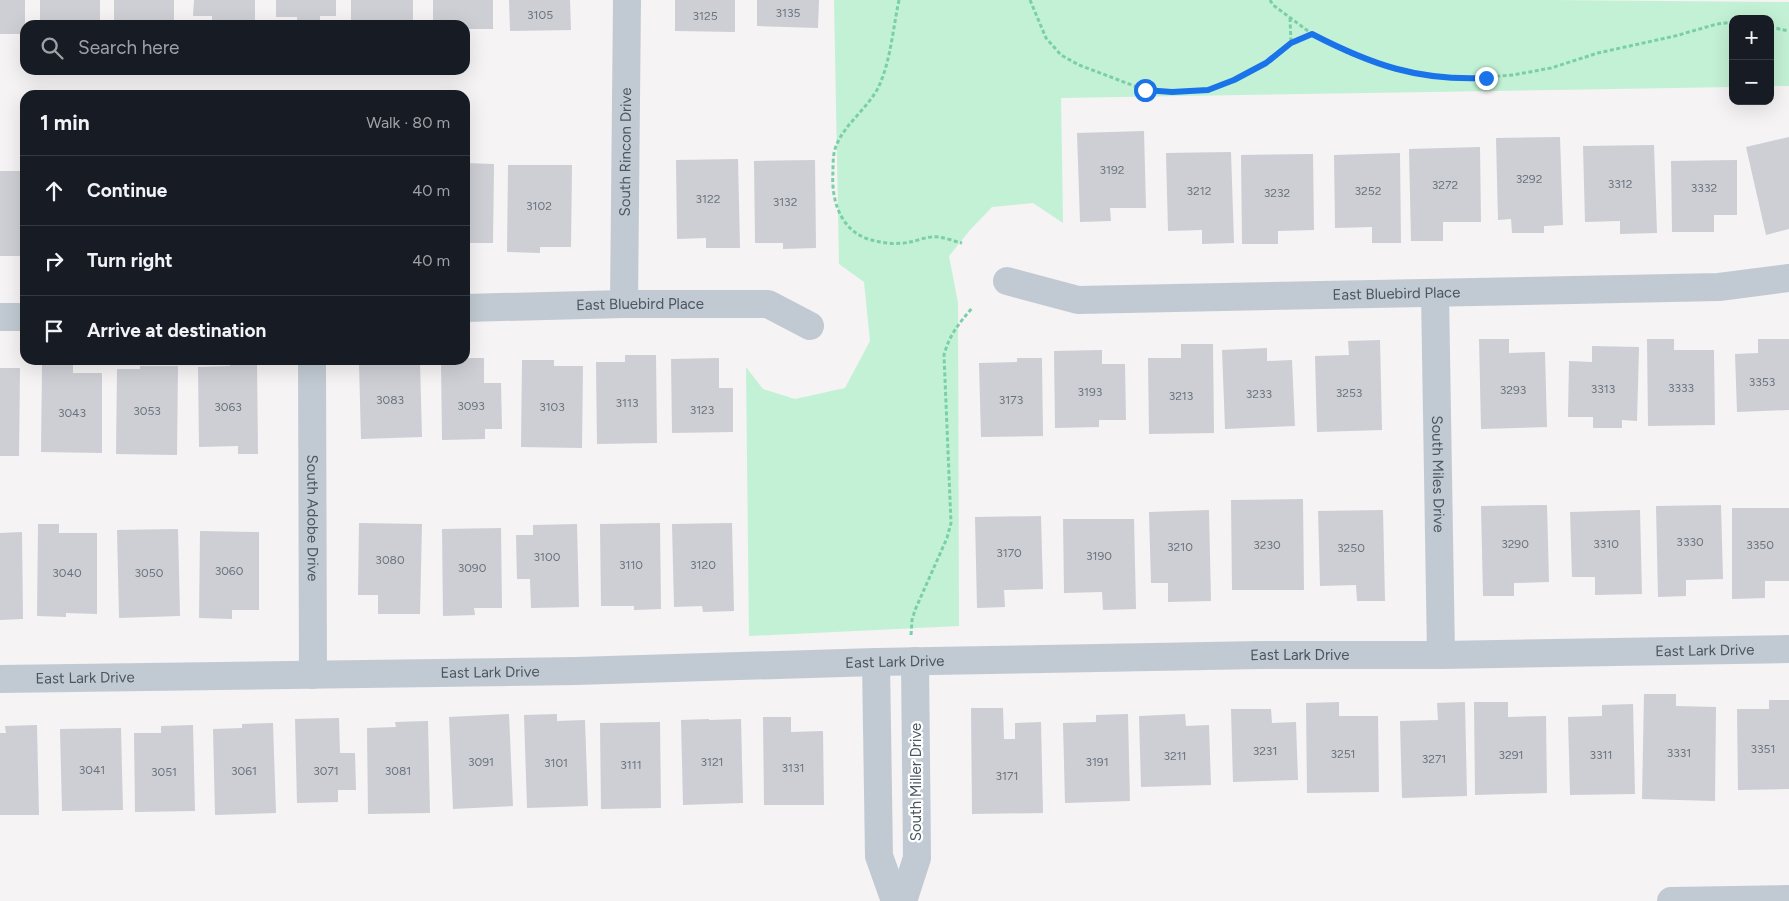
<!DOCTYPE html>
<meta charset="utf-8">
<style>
:root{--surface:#171b24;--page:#242831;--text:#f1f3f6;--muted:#9ea1a6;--line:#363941}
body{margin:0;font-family:Figtree,sans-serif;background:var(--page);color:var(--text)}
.controls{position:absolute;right:15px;top:15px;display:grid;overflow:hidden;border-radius:10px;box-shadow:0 5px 20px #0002}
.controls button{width:45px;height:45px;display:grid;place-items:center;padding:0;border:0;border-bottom:1px solid var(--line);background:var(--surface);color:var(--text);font:25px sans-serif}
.stop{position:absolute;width:15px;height:15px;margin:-11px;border:4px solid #1a73e8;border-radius:50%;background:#fff}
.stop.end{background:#1a73e8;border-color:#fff;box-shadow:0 1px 5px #0008}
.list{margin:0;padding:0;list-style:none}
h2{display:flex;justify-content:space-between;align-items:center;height:65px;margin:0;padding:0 20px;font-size:21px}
h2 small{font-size:16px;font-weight:400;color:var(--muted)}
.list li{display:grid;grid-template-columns:32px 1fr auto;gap:15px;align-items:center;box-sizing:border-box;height:70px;padding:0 20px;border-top:1px solid var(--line)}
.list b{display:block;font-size:19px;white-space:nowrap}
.list em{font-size:16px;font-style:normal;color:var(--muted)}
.icon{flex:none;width:28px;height:28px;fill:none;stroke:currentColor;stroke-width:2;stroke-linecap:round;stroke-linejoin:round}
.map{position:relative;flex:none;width:1789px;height:901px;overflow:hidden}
.search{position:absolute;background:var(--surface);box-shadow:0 5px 20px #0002;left:20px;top:20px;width:450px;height:55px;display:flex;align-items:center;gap:12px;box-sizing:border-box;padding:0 18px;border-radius:15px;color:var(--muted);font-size:19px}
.panel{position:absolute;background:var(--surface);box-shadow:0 5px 20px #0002;left:20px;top:90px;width:450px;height:275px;border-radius:15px}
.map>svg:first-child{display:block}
</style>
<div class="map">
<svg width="1789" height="901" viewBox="0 0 1789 901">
<rect width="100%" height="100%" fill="#f5f3f3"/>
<path fill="#c3f1d5" d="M834,0H1548L1789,2V86H1770V19H1733V87L1061,98L1063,223L1033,203L992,207L970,230L949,256L958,303L959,626L749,636L746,367L763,389L795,399L845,388L870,341L864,282L839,264Z"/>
<path fill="#cdcfd5" d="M0,0H25V34H0Z
M40,0H100V25H40Z
M114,0H174V25H114Z
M194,0H255V25L212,24V16H193Z
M276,0H336V16H320V25H297V17H276Z
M351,0H413V25H351Z
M433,0H493V29H465V25H433Z
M509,0H570L571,30L510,31Z
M675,0H735V32L675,31Z
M757,0H819L818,28L757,26Z
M1144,131L1146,208H1110L1111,221L1080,222L1077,133Z
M1560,137L1563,225L1544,226V233H1512L1511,219L1498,220L1496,138Z
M1789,137V229L1766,235L1746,147Z
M1654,145L1657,233L1620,234V221L1585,222L1583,146Z
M1480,147L1481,222H1443V241H1411L1409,149Z
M1231,152L1234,243L1202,244V230L1168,231L1166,153Z
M1400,153L1401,243H1372V227L1335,228L1334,155Z
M1313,154L1314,230L1278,231V244H1242L1241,155Z
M738,159L740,248H706V238L677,239L676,160Z
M815,160L816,248L783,249V243H755L754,161Z
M1737,160V215H1714V232H1672L1671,161Z
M465,163L494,164L493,243H465Z
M508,165H572L571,247H540V253L507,252Z
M0,171H25V256H0Z
M1479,339H1509V353L1545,352L1547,427L1481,429Z
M1647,339H1674V350H1714L1715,425L1648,426Z
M1758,339H1789V410L1737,412L1735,354L1758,353Z
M1380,340L1382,430L1317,432L1315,356L1349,355L1348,341Z
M1181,344H1213L1214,433L1149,434L1148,358H1181Z
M1592,346L1639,347L1637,421L1622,420V428H1593V417H1568L1569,361L1592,362Z
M1267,348V361L1292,360L1295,426L1225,429L1222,350Z
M1102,350V364H1125L1126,420H1099V427L1055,428L1054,351Z
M625,355H656L657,443L597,444L596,362H625Z
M465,358H484V383H501L502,429H485V439L442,440L441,360H465Z
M719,358V388H733V432L672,433L671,359Z
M1017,358H1042L1043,436L981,437L979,363L1017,362Z
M522,360H554V366H583L582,448L521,447Z
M420,362L422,437L361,439L359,364Z
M230,363H257L258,454H238V446L199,447L198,367L230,366Z
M42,365H73V373H102V453L41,452Z
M140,366H178L177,455L116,454L117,369H140Z
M0,368H20L19,456H0Z
M1303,499L1304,590H1232L1231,500Z
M1547,505L1549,582L1514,583V596H1483L1481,506Z
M1721,505L1723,579L1686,580V596L1658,597L1656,506Z
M1732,508H1789V581H1765V598L1732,599Z
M1209,510L1211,601L1168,602V583H1151L1149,512Z
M1383,510L1385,601H1357L1356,585L1320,586L1318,511Z
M1640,510L1642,594L1595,595V577H1572L1570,512Z
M1041,516L1043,589L1004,590L1005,607L977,608L975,517Z
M1063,519H1134L1136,609L1103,610L1102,592L1064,593Z
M359,523L422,524L420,614H378V595H358Z
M660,523L661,609L634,610V606H601L600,524Z
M732,523L734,611L703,612L702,606L674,607L672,524Z
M38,524H59V533H97V614L66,613V617L37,616Z
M577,524L579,607L531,608L530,579H517L516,535H533V525Z
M501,528L502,608H474L475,615L443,616L442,529Z
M178,529L180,616L119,618L117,530Z
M200,531L259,532V610H232V619L199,618Z
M22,532L23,619L0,620V533Z
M1644,694H1676V706L1716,707L1715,801L1642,799Z
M1769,700H1789V789L1738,790L1737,709H1769Z
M1339,702V716H1378L1379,792L1307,793L1306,703Z
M1465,702L1467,796L1402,798L1400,721L1438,720L1437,703Z
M1474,702H1508V717L1546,716L1547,793L1475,795Z
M1633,704L1635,794L1570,795L1568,717L1602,716V705Z
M971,708H1003L1004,739H1015V723L1041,722L1043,813L972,814Z
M1231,709H1271L1272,723L1296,722L1298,780L1233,782Z
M509,714L513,806L453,809L449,717Z
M557,714V721L585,720L588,806L527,808L524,715Z
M1128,714L1130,801L1065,803L1063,723L1096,722V715Z
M1185,714L1186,726L1209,725L1211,785L1141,787L1139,716Z
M763,717H791V732L823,731L824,805H764Z
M339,718L340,753H355L356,790H338V802L297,803L295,719Z
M709,719V720L741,719L743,803L683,805L681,720Z
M428,721L430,813L368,814L367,728L396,727L395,722Z
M660,722L661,808L601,809L600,723Z
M273,723L276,813L215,815L213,729L242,728V724Z
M37,725L39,815H0V733H6L5,726Z
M193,725L195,811L135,812L134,733H161V726Z
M121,728L123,810L62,811L60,729Z"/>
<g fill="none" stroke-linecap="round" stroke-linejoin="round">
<path stroke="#7ad0a6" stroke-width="3" stroke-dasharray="4 2.5" stroke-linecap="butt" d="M899,0C893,28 891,59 879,86C869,107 845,124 837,144C833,152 833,162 833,171C831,198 839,229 868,239C881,243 897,245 910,242C917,241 925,237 932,237C942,236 953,241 962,243
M1030,0L1046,38L1061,55L1079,65L1145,90L1172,92L1208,90L1234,80L1266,63L1291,43
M1270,0L1273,5L1312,34L1350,54L1405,72L1436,77L1459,79L1513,75L1551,68L1598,53L1675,36L1717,24L1733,22
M1290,18L1291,43L1312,34
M1770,27L1789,31
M911,635L912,620L915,610L947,538L951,523L944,355C949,335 960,322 973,307"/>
<g stroke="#c1cad2" stroke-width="28">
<path id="s1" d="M1007,281L1078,300L1719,287L1789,278"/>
<path id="s2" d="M1435,293L1441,655"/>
<path id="s3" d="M624,304L627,0"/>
<path id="s4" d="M465,308L624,304H768L810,326"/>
<path d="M0,317H25"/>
<path id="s5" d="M312,360L313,675"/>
<path d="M876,662L879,856L895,901"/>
<path id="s6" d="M0,679L576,671L876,662L1261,655H1441L1789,649"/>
<path d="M903,901L917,858L915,661"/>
</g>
<path stroke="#c1cad2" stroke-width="28" d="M1671,901L1789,899"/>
</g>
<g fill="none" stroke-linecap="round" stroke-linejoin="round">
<path stroke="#1a73e8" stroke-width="6" d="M1145,90L1172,92L1208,90L1234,80L1266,63L1291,43L1312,34C1372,65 1418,81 1486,78"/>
</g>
<g text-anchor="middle" stroke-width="4.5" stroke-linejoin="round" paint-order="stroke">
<g font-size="12" fill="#6b747e">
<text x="788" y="17">3135</text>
<text x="540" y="19">3105</text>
<text x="705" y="20">3125</text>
<text x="1112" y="174">3192</text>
<text x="1529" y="183">3292</text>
<text x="1620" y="188">3312</text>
<text x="1445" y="189">3272</text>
<text x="1704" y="192">3332</text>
<text x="1199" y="195">3212</text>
<text x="1368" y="195">3252</text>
<text x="1277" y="197">3232</text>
<text x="708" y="203">3122</text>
<text x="785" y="206">3132</text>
<text x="539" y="210">3102</text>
<text x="1762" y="386">3353</text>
<text x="1681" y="392">3333</text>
<text x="1603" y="393">3313</text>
<text x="1513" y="394">3293</text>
<text x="1090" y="396">3193</text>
<text x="1349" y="397">3253</text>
<text x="1259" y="398">3233</text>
<text x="1181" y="400">3213</text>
<text x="390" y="404">3083</text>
<text x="1011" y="404">3173</text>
<text x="627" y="407">3113</text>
<text x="471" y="410">3093</text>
<text x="228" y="411">3063</text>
<text x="552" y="411">3103</text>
<text x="702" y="414">3123</text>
<text x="147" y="415">3053</text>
<text x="72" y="417">3043</text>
<text x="1690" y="546">3330</text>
<text x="1515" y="548">3290</text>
<text x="1606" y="548">3310</text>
<text x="1267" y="549">3230</text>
<text x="1760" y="549">3350</text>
<text x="1180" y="551">3210</text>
<text x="1351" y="552">3250</text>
<text x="1009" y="557">3170</text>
<text x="1099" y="560">3190</text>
<text x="547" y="561">3100</text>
<text x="390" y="564">3080</text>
<text x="631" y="569">3110</text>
<text x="703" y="569">3120</text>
<text x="472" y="572">3090</text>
<text x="229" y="575">3060</text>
<text x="67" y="577">3040</text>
<text x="149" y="577">3050</text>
<text x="1763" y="753">3351</text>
<text x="1265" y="755">3231</text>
<text x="1679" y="757">3331</text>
<text x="1343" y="758">3251</text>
<text x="1511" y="759">3291</text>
<text x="1601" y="759">3311</text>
<text x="1175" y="760">3211</text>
<text x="1434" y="763">3271</text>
<text x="481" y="766">3091</text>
<text x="712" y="766">3121</text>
<text x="1097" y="766">3191</text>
<text x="556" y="767">3101</text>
<text x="631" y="769">3111</text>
<text x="793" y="772">3131</text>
<text x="92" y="774">3041</text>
<text x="244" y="775">3061</text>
<text x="326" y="775">3071</text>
<text x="398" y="775">3081</text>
<text x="164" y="776">3051</text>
<text x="1007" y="780">3171</text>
</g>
<g font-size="15" fill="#4a5661" stroke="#fff">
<text dy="5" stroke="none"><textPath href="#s3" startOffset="152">South Rincon Drive</textPath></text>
<text dy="5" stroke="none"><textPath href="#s1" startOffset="392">East Bluebird Place</textPath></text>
<text dy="5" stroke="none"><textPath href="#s4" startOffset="175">East Bluebird Place</textPath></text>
<text dy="5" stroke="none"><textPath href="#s2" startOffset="181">South Miles Drive</textPath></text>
<text dy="5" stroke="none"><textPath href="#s5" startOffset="158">South Adobe Drive</textPath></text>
<text dy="5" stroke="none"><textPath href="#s6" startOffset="1705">East Lark Drive</textPath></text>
<text dy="5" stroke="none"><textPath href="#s6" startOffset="1300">East Lark Drive</textPath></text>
<text dy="5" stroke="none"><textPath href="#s6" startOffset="895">East Lark Drive</textPath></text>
<text dy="5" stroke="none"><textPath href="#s6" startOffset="490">East Lark Drive</textPath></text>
<text dy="5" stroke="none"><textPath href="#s6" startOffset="85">East Lark Drive</textPath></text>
<text transform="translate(916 782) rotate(-90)" y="5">South Miller Drive</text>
</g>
</g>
</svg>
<div class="controls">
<button>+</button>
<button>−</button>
</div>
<div class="stop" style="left:1145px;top:90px"></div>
<div class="stop end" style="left:1486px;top:78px"></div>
<div class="search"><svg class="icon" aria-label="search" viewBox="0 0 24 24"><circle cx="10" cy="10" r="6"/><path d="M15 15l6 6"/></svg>Search here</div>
<section class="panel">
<h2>1 min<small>Walk · 80 m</small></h2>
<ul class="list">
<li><svg class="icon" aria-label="ahead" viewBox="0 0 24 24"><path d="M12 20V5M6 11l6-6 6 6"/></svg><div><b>Continue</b></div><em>40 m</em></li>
<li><svg class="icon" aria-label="right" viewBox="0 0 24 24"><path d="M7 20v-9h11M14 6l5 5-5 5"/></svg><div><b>Turn right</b></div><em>40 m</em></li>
<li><svg class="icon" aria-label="arrive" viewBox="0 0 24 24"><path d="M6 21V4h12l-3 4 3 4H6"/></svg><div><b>Arrive at destination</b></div></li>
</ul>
</section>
</div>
